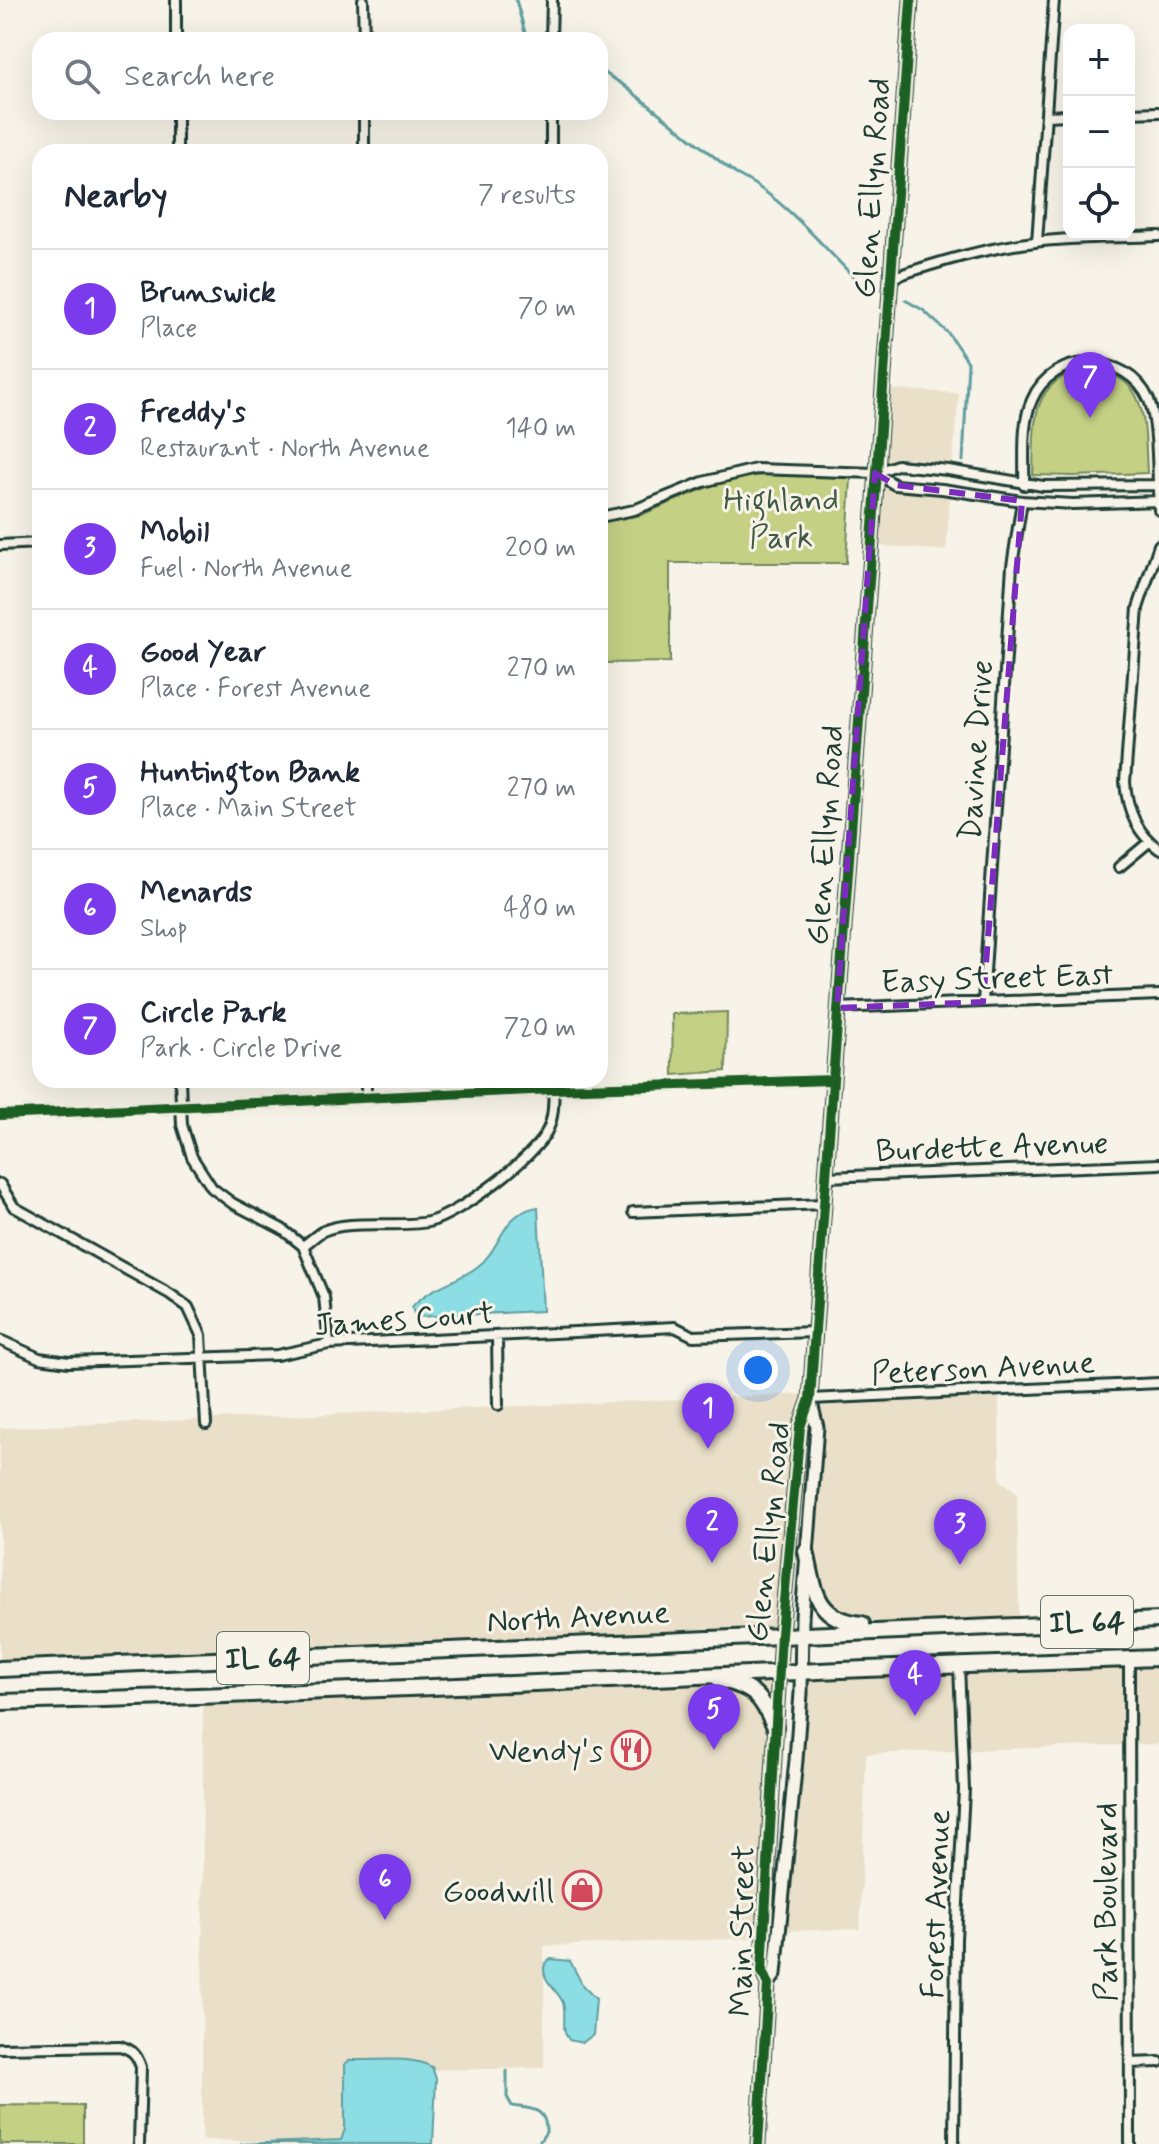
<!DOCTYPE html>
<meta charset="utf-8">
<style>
:root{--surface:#fff;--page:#f6f6f7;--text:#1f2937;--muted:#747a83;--line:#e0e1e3;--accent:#7c3aed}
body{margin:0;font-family:Mynerve,sans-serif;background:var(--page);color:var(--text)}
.controls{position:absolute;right:24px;top:24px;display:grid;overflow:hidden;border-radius:16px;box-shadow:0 8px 32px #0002}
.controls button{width:72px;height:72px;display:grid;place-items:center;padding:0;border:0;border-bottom:2px solid var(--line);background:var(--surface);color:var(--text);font:40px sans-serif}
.you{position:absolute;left:758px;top:1370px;width:28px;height:28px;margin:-20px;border:6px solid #fff;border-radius:50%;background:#1a73e8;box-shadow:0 0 0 12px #1a73e833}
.badge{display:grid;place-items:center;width:52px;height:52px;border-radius:50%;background:var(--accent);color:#fff;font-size:26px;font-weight:700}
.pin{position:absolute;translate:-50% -66px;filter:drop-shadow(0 2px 4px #0008)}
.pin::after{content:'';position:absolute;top:42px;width:28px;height:24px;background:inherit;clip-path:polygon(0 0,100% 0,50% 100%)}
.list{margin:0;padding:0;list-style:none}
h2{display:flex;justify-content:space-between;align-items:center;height:104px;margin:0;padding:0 32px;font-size:34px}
h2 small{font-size:26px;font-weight:400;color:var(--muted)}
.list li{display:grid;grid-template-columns:52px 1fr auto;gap:24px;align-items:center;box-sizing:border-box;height:120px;padding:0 32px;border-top:2px solid var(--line)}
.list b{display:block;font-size:30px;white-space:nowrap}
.list p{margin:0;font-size:26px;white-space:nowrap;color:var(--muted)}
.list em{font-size:26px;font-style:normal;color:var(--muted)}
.icon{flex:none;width:44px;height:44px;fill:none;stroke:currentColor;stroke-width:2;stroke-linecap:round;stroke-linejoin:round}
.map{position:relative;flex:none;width:1159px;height:2144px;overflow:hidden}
.search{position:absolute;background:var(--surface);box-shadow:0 8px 32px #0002;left:32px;top:32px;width:576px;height:88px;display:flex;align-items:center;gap:20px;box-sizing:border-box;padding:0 28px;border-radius:24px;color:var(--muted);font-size:30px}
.panel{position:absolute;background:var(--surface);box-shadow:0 8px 32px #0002;left:32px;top:144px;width:576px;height:944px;border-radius:24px}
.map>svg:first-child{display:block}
</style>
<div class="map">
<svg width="1159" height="2144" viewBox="0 0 1159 2144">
<rect width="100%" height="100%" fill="#f7f3e8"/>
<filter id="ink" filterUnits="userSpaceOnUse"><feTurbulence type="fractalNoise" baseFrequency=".0125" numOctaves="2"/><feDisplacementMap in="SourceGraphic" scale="16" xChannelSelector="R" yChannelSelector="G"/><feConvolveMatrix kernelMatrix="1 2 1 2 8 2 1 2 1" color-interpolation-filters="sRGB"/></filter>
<g filter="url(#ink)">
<path fill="#eae0c9" d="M884,389L959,393L951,478L878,469Z
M880,476L951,485L946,551L874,545Z
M999,1393L1000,1480L1017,1492L1019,1621L934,1625L879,1622L845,1619L830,1610L819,1590L810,1549L814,1401Z
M804,1394L776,1627L333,1651L0,1664V1428Z
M1159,1660V1744L1131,1745V1661Z
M1123,1662V1745L866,1754L860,1929L780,1931L804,1676Z
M775,1678L758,1938L544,1946V2068L364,2071L361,2144L202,2140L203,1702Z"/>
<path fill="#c4d185" stroke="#72875c" stroke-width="2" d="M1079,371C1150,367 1144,421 1147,473L1074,476L1033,475C1035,432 1027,384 1079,371Z
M779,472L851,478L846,563H670V662L600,663V522L641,515L720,482Z
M727,1012L726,1071L673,1075L672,1014Z
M0,2105L83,2106V2144H0Z"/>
<path fill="#8cdde4" stroke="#609d9e" stroke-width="2" d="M538,1207L543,1311L415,1317L412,1307C428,1287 456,1283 477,1267C503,1248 500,1213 538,1207Z
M551,1959L570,1961L583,1986L596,1999L593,2035L582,2043L569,2040C560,2028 567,2016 563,2003C559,1991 543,1982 544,1969C544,1963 547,1962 551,1959Z
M350,2060C376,2061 409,2055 432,2067L436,2079L433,2144H240L341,2140L345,2129V2064Z"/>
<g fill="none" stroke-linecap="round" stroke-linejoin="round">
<path stroke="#609d9e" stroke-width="3" d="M516,0L527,40
M600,70L622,84L736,174C788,199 830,256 872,295
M905,300L923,310L948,333L968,362L963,461
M507,2071V2097L512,2106C531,2109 547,2107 546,2132L538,2144"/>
<g stroke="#1f3d34" stroke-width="14">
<path id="minor" d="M176,0V40
M363,0L364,40
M551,40L552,0
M177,112V152
M364,112V152
M551,112V152
M1129,113L1159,112
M1046,116L1069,115
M1037,242L1054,0
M891,278C938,262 985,248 1035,242C1076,237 1118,238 1159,236
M876,473L895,485L942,489L1022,501L1073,504L1159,501
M1024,485C1025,458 1021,424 1032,400C1053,350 1127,351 1149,400C1159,425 1157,481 1159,510
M600,517L634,510L703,482L756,469L875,473L897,465L948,470L1043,486L1159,485
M0,545L40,543
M1159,545L1138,608L1125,782C1127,808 1136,833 1159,849
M1119,867L1149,842
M983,1002L1012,566L1022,501
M837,1008L1159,995
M180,1080L182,1125L192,1157L212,1188L232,1203L282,1229L303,1246L324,1297L329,1344
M366,1098V1080
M0,1115L553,1089L832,1080
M826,1177L1159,1164
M0,1184L14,1207L170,1294L188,1307L201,1335L206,1424
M633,1212L823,1204
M303,1246C310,1241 316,1235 323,1231C349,1219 398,1228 428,1222C457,1216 537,1156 548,1129C555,1114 553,1096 554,1080
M497,1336L498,1405
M0,1340L39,1358L69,1362L277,1355L329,1344L675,1327L693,1336L815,1332
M810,1399L1159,1383
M1129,1659L1130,2144
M0,2048L120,2046C133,2050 137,2055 141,2067L139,2144
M1130,2063L1159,2062
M954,2144L956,1939L964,1790L959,1665"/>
</g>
<g stroke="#1f3d34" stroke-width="17">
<path id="tertiary" d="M768,1984L775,1974L796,1760L801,1693L802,1617L817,1427L810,1399
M758,2144L768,1984L762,1972L763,1952L781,1634L800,1427L810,1399L911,0"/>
</g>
<g stroke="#1f3d34" stroke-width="20">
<path id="primary" d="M806,1551C815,1591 815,1619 862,1624
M0,1669L1159,1620
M719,1679C754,1688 760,1694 775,1727
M0,1702C387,1692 773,1671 1159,1658"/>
</g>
<use href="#minor" stroke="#f7f3e8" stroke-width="8"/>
<use href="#tertiary" stroke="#f7f3e8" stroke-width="11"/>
<use href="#primary" stroke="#f7f3e8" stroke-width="14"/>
<g stroke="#f7f3e8" stroke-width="15">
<path id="cycleway" d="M0,1115L553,1089L832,1080
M758,2144L768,1984L762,1972L763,1952L781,1634L800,1427L810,1399L911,0"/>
</g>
<use href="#cycleway" stroke="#1b5e20" stroke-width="10"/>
</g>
</g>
<path fill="none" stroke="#7b2cbf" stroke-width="6" stroke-dasharray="16 10" stroke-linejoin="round" d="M875,473L895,485L1022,501L983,1002L837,1008Z"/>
<defs>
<g id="restaurant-ring" transform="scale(2)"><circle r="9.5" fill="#f7f3e8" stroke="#d1495b" stroke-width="1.5"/><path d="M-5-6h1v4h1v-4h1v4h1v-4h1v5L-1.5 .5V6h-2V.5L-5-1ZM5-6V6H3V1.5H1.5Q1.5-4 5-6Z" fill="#d1495b"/></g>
<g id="shop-ring" transform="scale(2)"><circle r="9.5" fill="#f7f3e8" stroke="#d1495b" stroke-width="1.5"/><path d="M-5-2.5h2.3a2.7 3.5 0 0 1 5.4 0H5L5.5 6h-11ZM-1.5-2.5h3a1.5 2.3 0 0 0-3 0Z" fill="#d1495b"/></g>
</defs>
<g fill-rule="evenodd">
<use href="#restaurant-ring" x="631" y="1750"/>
<use href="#shop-ring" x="582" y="1890"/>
</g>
<g text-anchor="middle" stroke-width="6" stroke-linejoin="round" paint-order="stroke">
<g fill="#f7f3e8" stroke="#60746a" stroke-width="2">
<rect x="1041" y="1596" width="92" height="52" rx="6"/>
<rect x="217" y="1632" width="92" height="52" rx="6"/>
</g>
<g font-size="30" font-weight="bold" fill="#1f3d34">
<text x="1087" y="1632">IL 64</text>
<text x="263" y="1668">IL 64</text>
</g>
<g font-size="32" fill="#1f3d34" stroke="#f7f3e8">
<text transform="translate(871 188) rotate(-86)" y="11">Glen Ellyn Road</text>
<text transform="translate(975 750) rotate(-86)" y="11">Davine Drive</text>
<text transform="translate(824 835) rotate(-86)" y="11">Glen Ellyn Road</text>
<text transform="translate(997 977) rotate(-2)" y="11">Easy Street East</text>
<text transform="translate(992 1146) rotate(-2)" y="11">Burdette Avenue</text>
<text transform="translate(404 1318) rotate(-4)" y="11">James Court</text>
<text transform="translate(983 1367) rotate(-3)" y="11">Peterson Avenue</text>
<text transform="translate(767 1532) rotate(-84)" y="11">Glen Ellyn Road</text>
<text transform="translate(578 1616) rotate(-3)" y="11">North Avenue</text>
<text transform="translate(1105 1902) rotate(-90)" y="11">Park Boulevard</text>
<text transform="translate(935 1904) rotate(-88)" y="11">Forest Avenue</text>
<text transform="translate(741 1931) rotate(-89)" y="11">Main Street</text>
</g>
<g font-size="32" fill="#405b44" stroke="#f7f3e8">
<text x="781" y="510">Highland<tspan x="781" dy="37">Park</tspan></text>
</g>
<g font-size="32" fill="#1f3d34" stroke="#f7f3e8" text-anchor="end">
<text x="603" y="1761">Wendy's</text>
<text x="554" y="1901">Goodwill</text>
</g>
</g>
</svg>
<div class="controls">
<button>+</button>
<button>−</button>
<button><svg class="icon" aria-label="locate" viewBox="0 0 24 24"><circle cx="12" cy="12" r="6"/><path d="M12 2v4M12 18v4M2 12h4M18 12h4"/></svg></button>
</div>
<div class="you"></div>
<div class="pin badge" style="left:708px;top:1449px">1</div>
<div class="pin badge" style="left:712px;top:1563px">2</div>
<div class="pin badge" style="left:960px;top:1565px">3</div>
<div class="pin badge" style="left:915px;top:1716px">4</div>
<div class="pin badge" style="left:714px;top:1750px">5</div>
<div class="pin badge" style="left:385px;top:1920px">6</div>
<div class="pin badge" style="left:1090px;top:418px">7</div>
<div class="search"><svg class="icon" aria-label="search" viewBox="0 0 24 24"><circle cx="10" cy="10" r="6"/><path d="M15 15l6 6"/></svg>Search here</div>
<section class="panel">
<h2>Nearby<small>7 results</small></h2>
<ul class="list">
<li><span class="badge">1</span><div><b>Brunswick</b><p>Place</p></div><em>70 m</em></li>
<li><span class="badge">2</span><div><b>Freddy's</b><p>Restaurant · North Avenue</p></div><em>140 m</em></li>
<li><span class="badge">3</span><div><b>Mobil</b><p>Fuel · North Avenue</p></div><em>200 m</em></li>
<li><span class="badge">4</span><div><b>Good Year</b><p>Place · Forest Avenue</p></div><em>270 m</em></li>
<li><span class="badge">5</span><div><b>Huntington Bank</b><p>Place · Main Street</p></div><em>270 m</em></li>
<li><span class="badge">6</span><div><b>Menards</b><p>Shop</p></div><em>480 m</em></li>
<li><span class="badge">7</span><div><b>Circle Park</b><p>Park · Circle Drive</p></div><em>720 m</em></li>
</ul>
</section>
</div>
